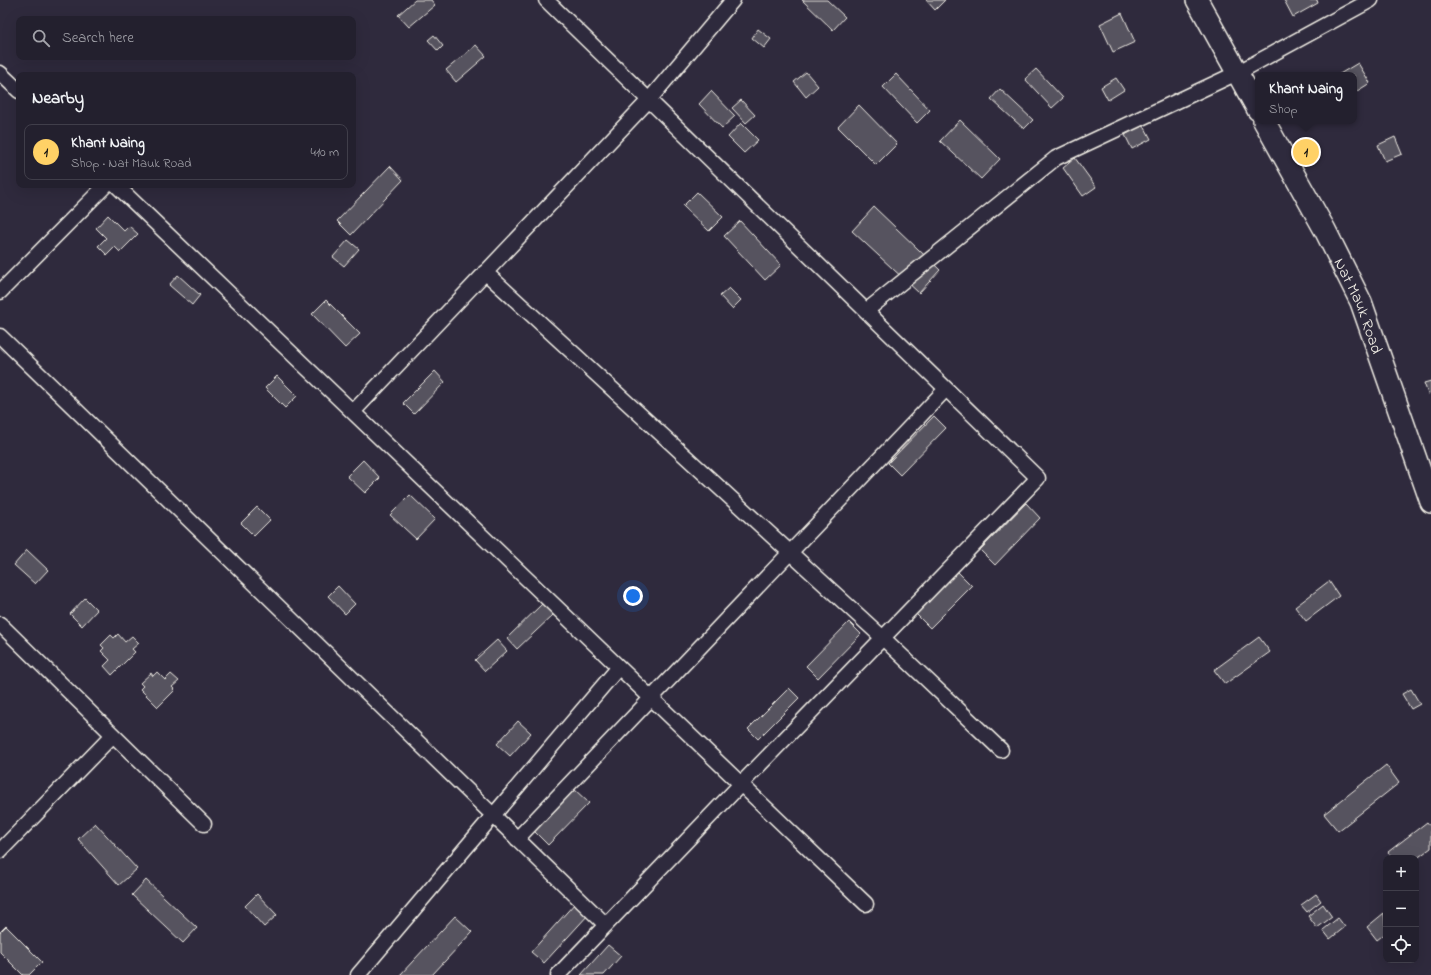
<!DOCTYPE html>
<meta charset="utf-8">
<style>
:root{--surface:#23202e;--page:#2f2d3a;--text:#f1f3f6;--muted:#a3a3aa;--line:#403e4a;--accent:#ffd166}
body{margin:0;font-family:"Indie Flower",sans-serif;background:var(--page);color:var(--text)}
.controls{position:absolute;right:12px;bottom:12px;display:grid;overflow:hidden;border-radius:8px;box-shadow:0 4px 16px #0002}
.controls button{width:36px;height:36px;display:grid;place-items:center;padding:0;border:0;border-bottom:1px solid var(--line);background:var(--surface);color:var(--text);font:20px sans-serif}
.you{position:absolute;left:633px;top:596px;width:14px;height:14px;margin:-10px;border:3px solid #fff;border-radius:50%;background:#1a73e8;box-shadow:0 0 0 6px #1a73e833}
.badge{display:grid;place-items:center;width:26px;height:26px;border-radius:50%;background:var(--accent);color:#111;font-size:13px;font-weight:700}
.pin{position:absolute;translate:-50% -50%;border:2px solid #fff;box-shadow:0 1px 4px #0006}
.popup{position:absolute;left:1255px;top:72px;width:102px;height:52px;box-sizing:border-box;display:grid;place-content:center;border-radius:8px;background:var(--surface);filter:drop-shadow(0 1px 3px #0005);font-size:13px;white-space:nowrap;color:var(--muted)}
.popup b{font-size:15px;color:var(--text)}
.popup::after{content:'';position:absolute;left:50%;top:100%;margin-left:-8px;border:8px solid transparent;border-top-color:var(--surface)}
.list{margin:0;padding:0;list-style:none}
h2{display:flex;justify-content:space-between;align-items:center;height:52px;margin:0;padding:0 16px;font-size:17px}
h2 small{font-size:13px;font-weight:400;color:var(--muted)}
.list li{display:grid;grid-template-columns:26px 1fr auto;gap:12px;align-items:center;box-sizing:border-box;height:56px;margin:0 8px 8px;padding:0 8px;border:1px solid var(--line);border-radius:8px}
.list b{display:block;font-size:15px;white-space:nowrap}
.list p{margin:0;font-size:13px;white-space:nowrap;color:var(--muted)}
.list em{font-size:13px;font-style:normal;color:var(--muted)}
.icon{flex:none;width:22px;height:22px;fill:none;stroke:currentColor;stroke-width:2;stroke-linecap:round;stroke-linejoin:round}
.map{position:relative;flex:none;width:1431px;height:975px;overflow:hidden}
.search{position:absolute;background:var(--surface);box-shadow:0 4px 16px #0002;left:16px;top:16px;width:340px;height:44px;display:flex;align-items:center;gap:10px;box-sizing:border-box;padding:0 14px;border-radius:8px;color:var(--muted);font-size:15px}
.panel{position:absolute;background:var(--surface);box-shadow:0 4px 16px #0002;left:16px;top:72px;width:340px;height:116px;border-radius:8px}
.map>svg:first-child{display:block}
</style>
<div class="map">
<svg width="1431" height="975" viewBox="0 0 1431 975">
<rect width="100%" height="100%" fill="#2f2a3d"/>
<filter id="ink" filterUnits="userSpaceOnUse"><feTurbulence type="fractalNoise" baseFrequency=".025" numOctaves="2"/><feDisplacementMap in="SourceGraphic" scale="8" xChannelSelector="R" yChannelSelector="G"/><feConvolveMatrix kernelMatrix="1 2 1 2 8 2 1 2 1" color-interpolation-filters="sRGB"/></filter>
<g filter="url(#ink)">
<path fill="#56525f" stroke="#f4f1e8" d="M415,0H431L435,5L409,27L398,15Z
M802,0H827L845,17L833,30Z
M926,0H945L935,10Z
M1284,0H1317L1318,3L1293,17Z
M1122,13L1135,42L1113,52L1100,24Z
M758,29L771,39L764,48L752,38Z
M434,35L443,46L438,51L428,40Z
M476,45L486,56L456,82L446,70Z
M1358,63L1370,83L1354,93V75H1338Z
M1036,69L1063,98L1052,108L1025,79Z
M806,72L818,86L806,97L794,82Z
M896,74L930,110L917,123L883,87Z
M1116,78L1124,90L1108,100L1101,87Z
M1000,89L1033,120L1024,129L991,99Z
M711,91L735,116L722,128L699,104Z
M741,100L755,115L746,123L732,108Z
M859,105L897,144L876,165L838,127Z
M960,120L1000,159L981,179L940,141Z
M741,123L758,140L744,153L728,137Z
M1143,124L1151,139L1132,149L1125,135Z
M1395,137L1402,154L1385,161L1378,145Z
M1075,158L1096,187L1083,196L1063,168Z
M390,166L403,180L351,235L337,221Z
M697,192L723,217L709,231L683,206Z
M874,207L940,270L919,293L852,231Z
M108,215L124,231L129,226L138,234L120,252L115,247L107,255L98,246L106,238L96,228Z
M740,221L781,265L765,280L724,236Z
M348,240L359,249L344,266L333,257Z
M178,275L200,295L192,305L169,285Z
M729,288L741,300L732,309L720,296Z
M326,300L360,334L345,348L312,314Z
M435,371L445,382L414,414L403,403Z
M277,376L297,396L285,408L265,388Z
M1431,381V393L1428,394L1424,383Z
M934,416L946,428L900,475L888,463Z
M363,460L380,478L365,493L347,476Z
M410,495L435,519L416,539L390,515Z
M1026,503L1040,518L995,565L980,550Z
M257,507L270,520L254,536L241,523Z
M27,550L48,570L35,584L14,565Z
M958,572L972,586L930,628L916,614Z
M1329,581L1339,596L1306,621L1295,607Z
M338,586L355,604L345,614L328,596Z
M85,598L97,610L82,626L70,614Z
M542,604L553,615L517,649L507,638Z
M849,622L861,634L818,678L806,666Z
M118,634L125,642L132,636L139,643L132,649L135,652L112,675L104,666L110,660L101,651L104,648L101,645L111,635L114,638Z
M1259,637L1270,652L1225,684L1214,670Z
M497,640L507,651L485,671L475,660Z
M157,672L165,680L171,674L179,681L172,687L175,690L158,707L140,689L143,686L140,683L151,673L153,676Z
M789,688L799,698L758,739L748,729Z
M1411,689L1420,704L1411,709L1402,694Z
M518,721L531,733L510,756L497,744Z
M1386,765L1399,783L1338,831L1324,814Z
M573,788L589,803L548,845L533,830Z
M1427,822L1431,827V848L1416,859V858H1393L1388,852Z
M95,823L137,869L119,885L78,839Z
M146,880L197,928L183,943L132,895Z
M257,894L277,915L264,927L245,906Z
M1316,894L1321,901L1307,912L1301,905Z
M576,902L589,914L544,963L531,952Z
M1323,904L1332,917L1317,928L1308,916Z
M1384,913L1386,933L1377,940L1367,927Z
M455,916L472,932L432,975H400Z
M1338,918L1345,927L1330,939L1323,930Z
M6,926L42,962L29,975H23L0,952V932Z
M608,945L621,956L604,975H581Z"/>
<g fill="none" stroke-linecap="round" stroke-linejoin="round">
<g stroke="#f4f1e8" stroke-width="17">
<path id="minor" d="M546,0L1038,478L741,784L558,975
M0,73L19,91
M116,185L866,904
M485,272L883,638L1001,750
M0,292L106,185
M866,311L1056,158L1237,73L1371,0
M0,336L606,925
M353,412L649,100L733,0
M0,624L204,824
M517,839L946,389
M0,851L113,735
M358,975L619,667"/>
</g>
<g stroke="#f4f1e8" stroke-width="24">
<g id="highway">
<path d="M1197,0L1258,110"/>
<path id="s1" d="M1264,121L1325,230L1361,302L1431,502"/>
</g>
</g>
<use href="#minor" stroke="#2f2a3d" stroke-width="14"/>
<use href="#highway" stroke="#2f2a3d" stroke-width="21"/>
</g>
</g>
<g text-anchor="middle" stroke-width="3" stroke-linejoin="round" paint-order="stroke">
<g font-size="16" fill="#f4f1e8" stroke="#2f2a3d">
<text dy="6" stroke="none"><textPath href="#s1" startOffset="208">Nat Mauk Road</textPath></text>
</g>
</g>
</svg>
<div class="controls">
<button>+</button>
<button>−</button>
<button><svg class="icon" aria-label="locate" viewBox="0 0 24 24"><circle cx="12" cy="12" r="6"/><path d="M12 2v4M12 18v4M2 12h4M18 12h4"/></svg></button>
</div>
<div class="you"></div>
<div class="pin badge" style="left:1306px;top:152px">1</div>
<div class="popup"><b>Khant Naing</b>Shop</div>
<div class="search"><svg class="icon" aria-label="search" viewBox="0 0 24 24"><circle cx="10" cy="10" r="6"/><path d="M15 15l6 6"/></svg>Search here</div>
<section class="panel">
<h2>Nearby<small></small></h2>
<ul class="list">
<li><span class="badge">1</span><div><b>Khant Naing</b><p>Shop · Nat Mauk Road</p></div><em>410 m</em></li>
</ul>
</section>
</div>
